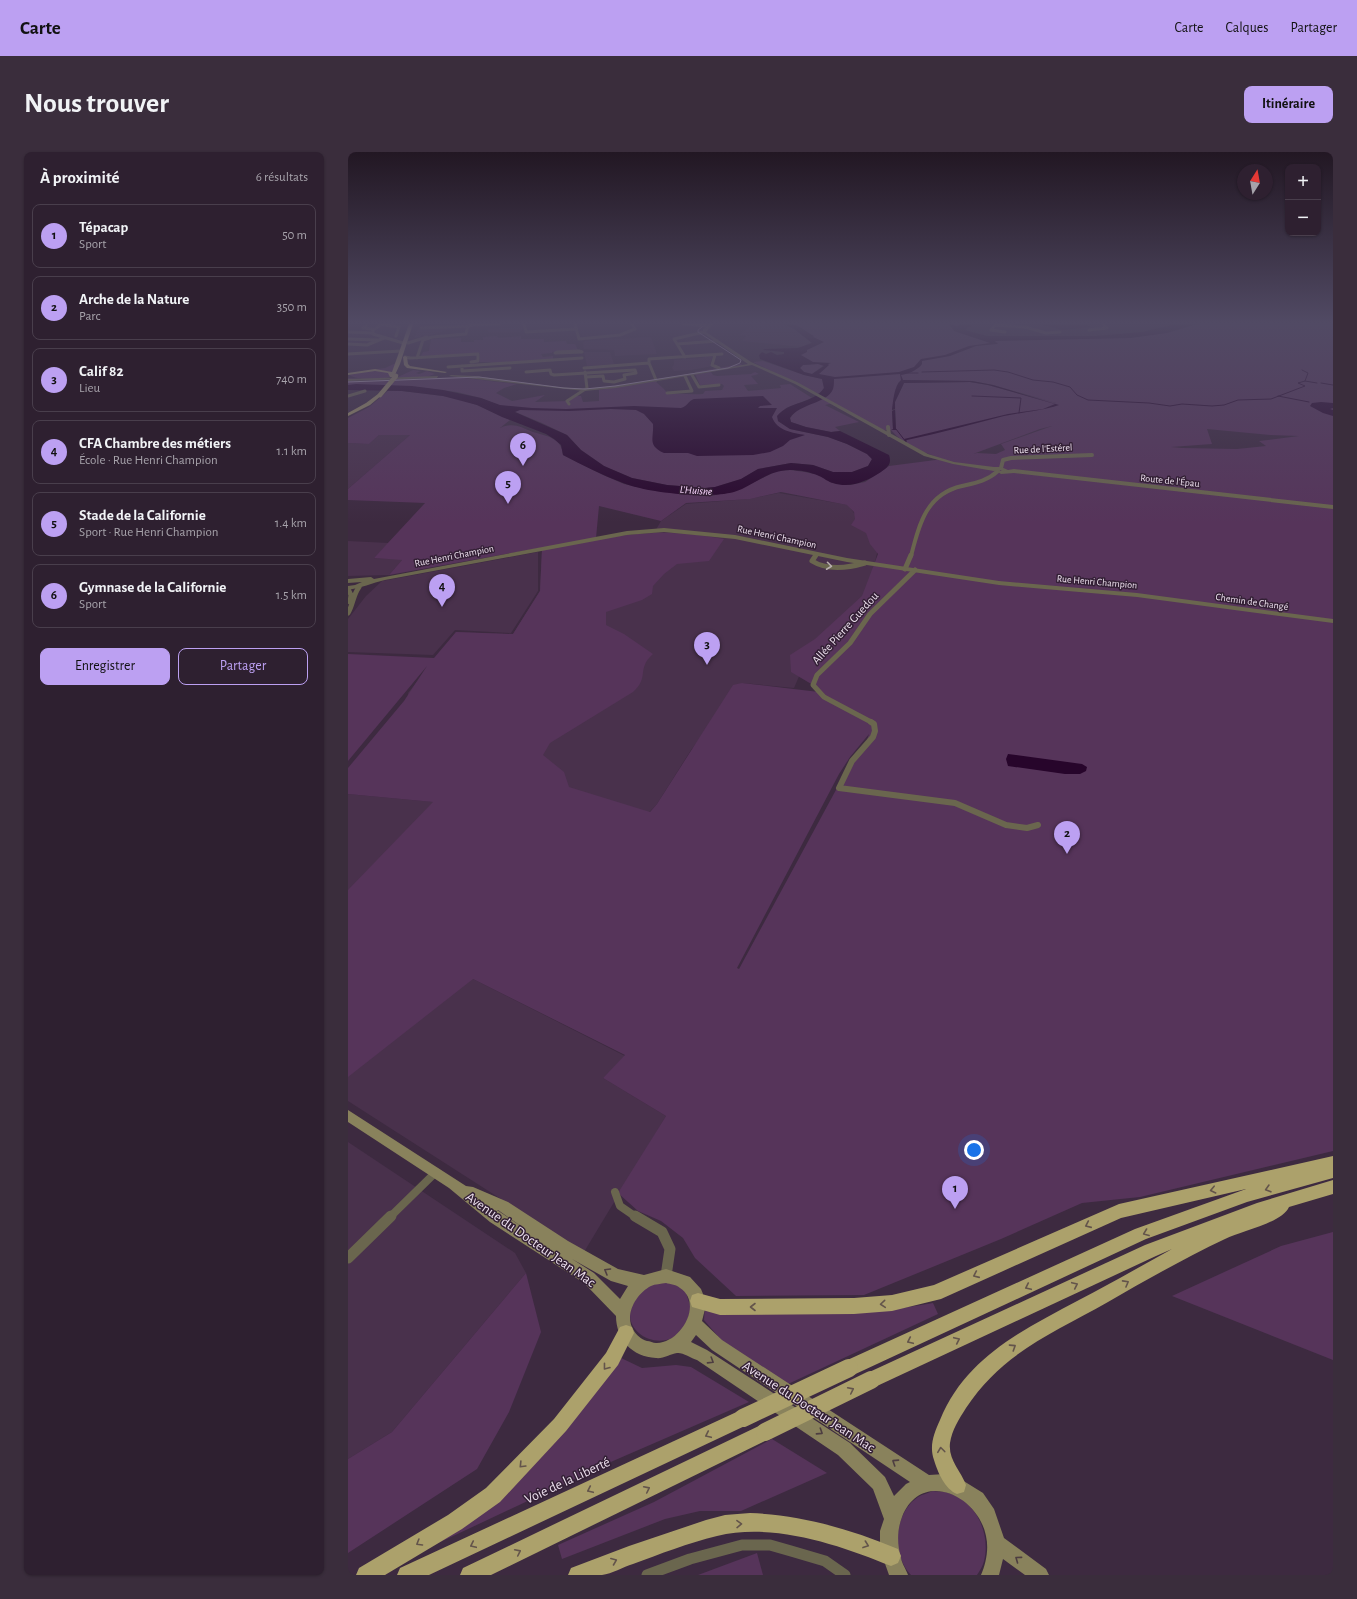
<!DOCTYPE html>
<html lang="fr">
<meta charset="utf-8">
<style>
:root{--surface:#2e2030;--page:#3a2d3c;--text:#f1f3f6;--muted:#a7a3ab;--line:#493e4c;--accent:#bca0f2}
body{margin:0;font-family:"Alegreya Sans",sans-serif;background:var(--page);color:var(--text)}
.controls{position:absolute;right:12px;top:12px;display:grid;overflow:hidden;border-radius:8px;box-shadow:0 1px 3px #0004}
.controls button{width:36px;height:36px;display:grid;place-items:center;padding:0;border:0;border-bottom:1px solid var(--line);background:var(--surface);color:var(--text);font:20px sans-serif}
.compass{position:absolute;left:889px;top:12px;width:36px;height:36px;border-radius:50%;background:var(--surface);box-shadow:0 1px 3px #0004;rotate:11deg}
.you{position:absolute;left:626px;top:998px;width:14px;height:14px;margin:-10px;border:3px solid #fff;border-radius:50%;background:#1a73e8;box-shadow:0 0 0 6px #1a73e833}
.badge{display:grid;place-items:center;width:26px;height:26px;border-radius:50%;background:var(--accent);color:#111;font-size:13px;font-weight:700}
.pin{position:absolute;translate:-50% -33px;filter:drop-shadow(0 1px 2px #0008)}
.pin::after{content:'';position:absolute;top:21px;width:14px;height:12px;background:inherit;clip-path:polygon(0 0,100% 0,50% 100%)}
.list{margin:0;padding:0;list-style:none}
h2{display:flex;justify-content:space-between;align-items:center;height:52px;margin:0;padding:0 16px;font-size:17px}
h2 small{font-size:13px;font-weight:400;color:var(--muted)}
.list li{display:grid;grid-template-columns:26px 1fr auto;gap:12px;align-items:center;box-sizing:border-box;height:64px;margin:0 8px 8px;padding:0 8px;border:1px solid var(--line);border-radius:8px}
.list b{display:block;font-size:15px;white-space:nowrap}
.list p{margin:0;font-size:13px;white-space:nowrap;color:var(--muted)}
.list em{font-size:13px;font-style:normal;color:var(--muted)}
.actions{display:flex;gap:8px;padding:12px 16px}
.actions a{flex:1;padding:9px 0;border:1px solid var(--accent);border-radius:8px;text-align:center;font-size:14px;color:var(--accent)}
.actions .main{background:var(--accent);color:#111}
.map{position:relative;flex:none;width:985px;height:1423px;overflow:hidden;border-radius:8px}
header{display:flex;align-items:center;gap:24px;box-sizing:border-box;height:56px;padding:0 20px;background:var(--accent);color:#111}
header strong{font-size:19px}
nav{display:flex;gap:22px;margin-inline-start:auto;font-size:14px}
.intro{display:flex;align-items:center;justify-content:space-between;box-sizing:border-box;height:96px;padding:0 24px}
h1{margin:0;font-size:28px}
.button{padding:10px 18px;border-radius:8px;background:var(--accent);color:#111;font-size:14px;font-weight:700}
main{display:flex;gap:24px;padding:0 24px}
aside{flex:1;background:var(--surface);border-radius:8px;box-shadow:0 1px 3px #0004}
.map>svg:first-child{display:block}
</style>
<header>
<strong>Carte</strong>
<nav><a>Carte</a><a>Calques</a><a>Partager</a></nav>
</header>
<div class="intro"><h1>Nous trouver</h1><a class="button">Itinéraire</a></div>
<main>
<aside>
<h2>À proximité<small>6 résultats</small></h2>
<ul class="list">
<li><span class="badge">1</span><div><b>Tépacap</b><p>Sport</p></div><em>50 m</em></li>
<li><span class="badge">2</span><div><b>Arche de la Nature</b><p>Parc</p></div><em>350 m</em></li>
<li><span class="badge">3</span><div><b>Calif 82</b><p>Lieu</p></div><em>740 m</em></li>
<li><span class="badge">4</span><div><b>CFA Chambre des métiers</b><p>École · Rue Henri Champion</p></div><em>1.1 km</em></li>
<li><span class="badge">5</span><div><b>Stade de la Californie</b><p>Sport · Rue Henri Champion</p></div><em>1.4 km</em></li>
<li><span class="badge">6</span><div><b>Gymnase de la Californie</b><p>Sport</p></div><em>1.5 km</em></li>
</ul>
<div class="actions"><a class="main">Enregistrer</a><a>Partager</a></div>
</aside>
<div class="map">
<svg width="985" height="1423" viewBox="0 0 985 1423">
<rect width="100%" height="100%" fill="#3d2a40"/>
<path fill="#49314c" d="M405,172H436L446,177L464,190L454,195L394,189L398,184L392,183Z
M174,175V179L172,180L140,181V177Z
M104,176L91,181L66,186L70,177Z
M303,185L309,202L267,204L266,198L236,197L235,191L237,189Z
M236,200H262L266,212L239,214Z
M365,203L362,212L365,214L343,218L326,219L324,215L326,213V208L353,206L357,205V204Z
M31,283H62L0,337V291L21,292Z
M431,341L500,353L521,381L530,397L519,444L455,515L446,536L394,531L343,598L309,652L230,736L125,827L277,904L255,926L318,964L236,1100L0,949V642L86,650L60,541L108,480L165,482L192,439L194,397L273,384L306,381L313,369L338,352L400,347Z
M0,389L41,391L26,406L55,407L41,423L0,424Z
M190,400V439L163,481L107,478L85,503L0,500V467L18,444L34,429Z
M0,990L167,1101L178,1121L44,1280L0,1307Z"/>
<path fill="#56345a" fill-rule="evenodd" d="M441,172H621L613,179L644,186L775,184L839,172H985V999L792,1045L734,1051L653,1087L516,1143L388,1144L347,1106L335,1086L313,1069L290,1059L270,1041L318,964L255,926L277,903L125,827L0,925V738L85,650L0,642V616L56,549L79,514L0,609V502L86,506L108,480L165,482L192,439L194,397C231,391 269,382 306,381C329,380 353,383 376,387L361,409L329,412L316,422L305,434L304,442L294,448L258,460V473L276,482L305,502C288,517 302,525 285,540L202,591L195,603L216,620L221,635L302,660L309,652L385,533L394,531L471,540L465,533L443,520L442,503L467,487L514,444L530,402L522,392L518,381L503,373L507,367L506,360L499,353L433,340L402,347L338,351L313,369L251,354L248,386L41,423L54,408L26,406L77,351L0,348V337L62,283H31L21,292L0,291V266L21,255L40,239H54L95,244L114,248L129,253L162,268L152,276C166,270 172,275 185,280C199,284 214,286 215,303L255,323L276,332L302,338L338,342L363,344L387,339L429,319L442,318L457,320L471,323L484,331L502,333L517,330L541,314L595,307C577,301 555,293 543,278H548L547,250L556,231L622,230L640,233L708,251L645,233L624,229L554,228L550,231L544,258H546L544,259L545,278H534L485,251L477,253L511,270L487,275L492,279L483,280L458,275L443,270L442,266L450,257L475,243L479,228L468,223L478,214L476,213L464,222L456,220L452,216L455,213L469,212L447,204L463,194L465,189ZM704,274L653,292L657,298L648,302L629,301L625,302L692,277ZM859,277L922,283L951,284L911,289L918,294L889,297L834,296L823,295L864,292ZM521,582L518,591L502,612L391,817L389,816L491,622L502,605Z
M149,184L150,186L173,184V187H196V190L218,189L219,192H227L230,198L204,200V201L193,202L195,205L205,204V207L143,211L142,210H132V201L73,204L75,200L81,199L83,187L113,186V190H126V188H135V185Z
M415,209L456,223L474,227L476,236L472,242L464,239L405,210Z
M48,211L45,221L30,218L41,220L42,225C31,229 10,228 1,223L29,218L0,221L37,216Z
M393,212L395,214L363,220L365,223L369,224L403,222L407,220L411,222L403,224L410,232L396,233L400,239L433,236L432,233L442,232L464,246L438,256L430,269L442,277L480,285L499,292L519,302L524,307L520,314L504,320H485L465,313L443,311L410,317L393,327L367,335L357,336L319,333L284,326L256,314L233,298L219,283L194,271L133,246L109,240L69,235L0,233V226L13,227L7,229L108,225L169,232L156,236L148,241L164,249L197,243L187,250L221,249L228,244H233L235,250L251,249V238L307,229L316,237L320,242C332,241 343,243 355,242L357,239L374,238L376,234L374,232L352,233L347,222H349L347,220Z
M65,218L73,219L68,221L71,222L79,219L87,222L78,225H50Z
M985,1080V1208L824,1144L933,1094Z
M178,1121L193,1180L161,1260L129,1317L0,1401V1307L44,1280Z
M320,1129L337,1138L343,1156C341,1162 339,1171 336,1176C314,1207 261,1176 291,1143C293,1140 296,1136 299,1134C304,1131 314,1130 320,1129Z
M585,1151L590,1162L440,1232L375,1190L356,1168L357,1155C433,1159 510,1165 585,1151Z
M271,1205L294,1216L328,1213L343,1215L401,1250L265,1309L86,1393Z
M424,1287L479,1321L393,1359H352L317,1367L214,1407L210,1393L306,1350Z
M585,1339C590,1340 596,1339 601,1341C628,1349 643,1382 636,1409C635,1414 632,1418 629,1423H563C543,1402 546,1361 570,1345C575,1342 581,1341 585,1339Z
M409,1401L415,1423H350Z"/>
<path fill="#27052b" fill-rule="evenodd" d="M436,172C453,172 453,177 466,184L465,185L476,190L459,198V200L453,203L465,210L483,211L480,212L481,213L471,222L487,225L551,220L566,215L573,207L597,203L621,194L642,191L606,179L601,172L609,174L614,172H624L623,175H620L617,178L639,184H747L794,180L828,172H849L819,181L783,186L648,189L647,190L650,191L649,192L628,194L602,204L574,209V212C570,218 560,222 553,223L555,228L624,229L645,233L711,253C693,259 675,260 656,264C624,272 592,281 559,288L558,289L559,290L556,291L558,290L556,287L660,262L695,257L707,252L640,233L622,230L556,231L547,250V257H544L547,258L548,278H543L545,277L544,259H546L544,258C545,250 546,234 553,228L552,222L486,227C486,230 486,234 485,237C479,252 452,251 442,266L443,270L458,275L483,280L492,279L541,303C544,312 540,315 533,320C519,329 502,337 485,331C480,330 476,326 471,324C463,320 451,318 442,318C419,318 406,334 386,340C360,347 300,341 275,331C254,323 234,313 215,303L213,293L206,287L198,282L154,265L129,253L95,244L54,239L0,238V233L8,232L64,234L95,238L133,246L152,253L184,256L218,257L286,254L333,256C339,255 341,248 346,247L415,244L424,253L412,254L410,256H429L424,265C429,279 445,281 457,283L442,288L435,294L422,300L405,303L349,304L340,301H316C299,293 306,287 305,272L296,262L288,258L263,257L221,259L172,258L167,260L219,283L233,298L256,314L284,326L319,333L357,336L367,335L393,327L410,317L443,311L465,313L485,320H504L520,314L524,307L519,302L499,292L480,285L442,277L430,269L429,264C441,249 465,252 476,236L474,227L456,223L412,207L411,203L414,200L418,202L423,200L429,203L436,202V200L415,198L417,197L450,196L464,191L446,177ZM470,212L476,214L464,222L456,220L452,216L455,213Z
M691,172H736L744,175L714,178Z
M973,250L985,251V256L982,257L985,258V264L975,261L962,254L964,251Z
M660,602L734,612L739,615L738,619L732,622H717L660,614L658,607Z"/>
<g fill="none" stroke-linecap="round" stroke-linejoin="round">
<path stroke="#27052b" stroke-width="1" d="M954,218L960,221L957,229
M574,220L646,218L660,220L685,228L705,230L722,235L729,243L740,248L801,251L822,254L834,252L864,254L876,253L890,248L923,247L957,234L950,231L957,229L969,231
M559,221H570
M973,231L985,233
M624,244L673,246L671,261
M930,244L961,250
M548,277L558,290"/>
<path stroke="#6a664e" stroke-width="3" d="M31,172L51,175L48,184
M34,172L25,178V182L55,191
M176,172L178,180L228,177
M227,172L231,187L272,183L287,177L284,172
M335,172L361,174
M129,173L151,172
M647,173L677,175L698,181L712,180
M647,173L643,178L657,180
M18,174L15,176L24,177
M73,176L120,174L130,172
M741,178L759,176L755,172
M0,180L24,181
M0,187L29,188
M60,191L79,185
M0,192L19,193L36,186
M329,192L369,189
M231,199L234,200L207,201L209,200Z
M0,202L53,199
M367,203L364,213L371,216
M57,205L62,206L130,202V209L123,210
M337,205L326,187L356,180
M69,206L75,188L84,185L118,182L120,174
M114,214V219L162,216
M100,215L234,206
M236,216L301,211
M178,220L202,218L203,222L206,223L287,218L288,221L276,223L277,227L266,230L256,229L255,224L238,225
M344,223L351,235L371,233
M308,228L301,211V207L374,202
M319,241L344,239L337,224
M0,244L17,239
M221,252L219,249L239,236L237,220"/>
<path stroke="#6a664e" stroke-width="4" d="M540,275L541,283
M653,316L655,308L663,306L744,303
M467,404L468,402
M563,404C571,373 578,342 614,334C627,331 639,329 650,319"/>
<path stroke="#6a664e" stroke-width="5" d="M468,403L464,409C480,419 500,416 517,411
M557,417L563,403
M0,437L3,443L2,450
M0,461C5,453 5,443 11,435
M525,571L476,545L465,533L469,523L502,491L522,462L567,418"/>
<path stroke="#6a664e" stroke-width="6" d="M523,570L526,572L527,579L525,585L504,609L491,636L607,651L658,673L679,676L690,673"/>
<path stroke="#6a664e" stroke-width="8" d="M267,1040L272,1054L288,1065
M42,1065L88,1020"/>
<path stroke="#6a664e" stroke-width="11" d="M287,1064L314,1080L322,1097L318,1124
M0,1106L43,1064
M299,1423L342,1407L394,1393H422L443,1399L477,1409L497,1423"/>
<path fill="#6a664e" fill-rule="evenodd" d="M361,172H365L358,180L403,210L449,230L580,302L606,310L646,315H653L660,318L666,317L985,353V357L666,321L653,322L650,320L654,318L646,319L605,312L576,304L447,232L404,213L268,236L236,239L101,224L103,223L127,224L209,235L236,237L268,234L400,212L355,181V177Z
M90,224L89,226L0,229V227Z
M316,376L387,383L499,406L651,429L789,441L985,467V471L789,445L651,433L499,410L387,387L316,380L279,383L37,428C24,431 13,436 0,438V434L7,433L14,430L0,431V427L23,425L26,427L279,379Z"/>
<path fill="#89825c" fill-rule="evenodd" d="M0,958L118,1034L125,1035L160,1050L220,1089L270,1117L296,1123L318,1117L342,1125L353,1137L355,1142L357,1157L354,1169L374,1188L581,1323L597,1322L614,1328L635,1341L646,1357L656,1386L698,1417L701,1423H677L655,1407L651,1423H633C638,1411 641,1397 638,1384C630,1343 573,1317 554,1365C549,1378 549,1392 553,1406C554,1412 558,1417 560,1423H541L535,1406L532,1392V1379L536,1367L525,1337L490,1303L349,1208C343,1206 334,1200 329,1201C322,1202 315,1207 308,1206C284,1205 268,1187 268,1164L236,1131L142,1070L101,1036L0,970ZM149,1058H150L177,1077L152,1060ZM224,1107L263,1129L280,1134L272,1147L246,1121ZM318,1131C322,1132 329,1133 332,1136C356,1152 332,1192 308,1191C305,1191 302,1189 299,1189C293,1187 288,1183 285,1177C276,1162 289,1141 303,1134C307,1132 313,1132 318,1131ZM348,1183L364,1198L562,1330L558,1332L546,1344L537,1325L502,1291L359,1198L343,1190Z"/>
<path fill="#a19766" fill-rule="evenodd" d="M61,172H65L52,212L46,225H42L40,221L27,219L0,223V221L27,217L44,220Z
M57,204L59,205L60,212L62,214L99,220L97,221L59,216L56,213L55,205Z
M30,242L34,243L22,253L0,264V261L18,251Z"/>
<path fill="#aca16b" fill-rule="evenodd" d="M985,1004V1026L899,1050L798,1087L501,1225L495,1222L492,1216L495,1210L787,1077L898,1037L773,1066L593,1147L544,1159L506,1162L372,1163L344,1155L342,1149L344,1143L350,1141L372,1147L506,1146L544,1143L586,1133L771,1052Z
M985,1028V1042L941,1055C934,1071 893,1079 877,1087C837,1106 798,1128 760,1150C704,1182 655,1200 618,1256C611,1267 604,1278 602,1291C600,1308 613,1319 618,1333L616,1340L609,1342C597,1337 590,1321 586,1308C581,1294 586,1281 592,1268C618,1205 675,1178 731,1148C762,1132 793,1114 824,1097L808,1104L529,1234L523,1237L517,1234L514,1228L517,1222L797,1093L909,1051Z
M278,1173L284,1175L286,1181L270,1213L218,1279L152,1350L114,1377L37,1423H8L11,1416L100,1363L138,1336L206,1267L258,1201L272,1175Z
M395,1257L401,1260L404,1266L401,1272L81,1423H49L52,1416Z
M417,1271L423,1274L426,1280L423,1286L143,1423H112L115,1416Z
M402,1361C454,1363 502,1377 550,1397L553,1404L550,1411L543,1414C492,1393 425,1370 369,1384C340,1391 312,1402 285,1412C275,1415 264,1422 254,1423C243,1423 231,1423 220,1423L223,1416L281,1394L358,1368L377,1363Z"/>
<path stroke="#b4a5b6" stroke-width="1" d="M0,230L131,225L216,236L237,237L267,234L380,216L392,211L393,208L350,180V178L354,175"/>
<path stroke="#a19766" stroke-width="4.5" d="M32,243L48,224"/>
<path stroke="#aca16b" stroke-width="18" d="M395,1266L501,1216
M417,1280L523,1228"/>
</g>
<defs><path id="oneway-chevron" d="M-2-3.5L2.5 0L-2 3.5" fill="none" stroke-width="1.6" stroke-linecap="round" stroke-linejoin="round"/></defs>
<use stroke="#b9b0af" href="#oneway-chevron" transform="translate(481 414) rotate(7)"/>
<g stroke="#63544b">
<use href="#oneway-chevron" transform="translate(920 1037) rotate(164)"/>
<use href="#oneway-chevron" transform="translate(865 1038) rotate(167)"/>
<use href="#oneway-chevron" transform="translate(740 1073) rotate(156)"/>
<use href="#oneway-chevron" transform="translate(798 1081) rotate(159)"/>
<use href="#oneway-chevron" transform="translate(628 1123) rotate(156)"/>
<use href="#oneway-chevron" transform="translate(778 1131) rotate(-29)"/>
<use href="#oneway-chevron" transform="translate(727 1133) rotate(-25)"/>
<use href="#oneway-chevron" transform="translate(680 1135) rotate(155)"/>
<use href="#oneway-chevron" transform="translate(535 1152) rotate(175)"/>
<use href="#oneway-chevron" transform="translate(405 1155) rotate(180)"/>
<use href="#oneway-chevron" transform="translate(609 1188) rotate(-25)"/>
<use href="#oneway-chevron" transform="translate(562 1189) rotate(155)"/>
<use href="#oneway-chevron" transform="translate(665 1195) rotate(-33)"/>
<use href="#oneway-chevron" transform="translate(258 1215) rotate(128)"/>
<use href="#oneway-chevron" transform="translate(503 1238) rotate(-26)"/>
<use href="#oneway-chevron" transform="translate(360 1283) rotate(155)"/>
<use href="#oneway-chevron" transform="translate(593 1298) rotate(-97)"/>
<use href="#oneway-chevron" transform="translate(174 1313) rotate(134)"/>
<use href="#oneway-chevron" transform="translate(299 1337) rotate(-26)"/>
<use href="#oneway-chevron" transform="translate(242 1338) rotate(155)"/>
<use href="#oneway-chevron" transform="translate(391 1372) rotate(-1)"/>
<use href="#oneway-chevron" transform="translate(71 1391) rotate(149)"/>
<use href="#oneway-chevron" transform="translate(125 1393) rotate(155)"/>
<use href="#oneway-chevron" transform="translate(518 1393) rotate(20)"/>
<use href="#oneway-chevron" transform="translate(170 1400) rotate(-26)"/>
<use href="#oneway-chevron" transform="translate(266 1409) rotate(-22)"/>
</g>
<g stroke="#4d3d41">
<use href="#oneway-chevron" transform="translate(259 1119) rotate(-150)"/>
<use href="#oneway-chevron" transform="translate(363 1209) rotate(32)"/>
<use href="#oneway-chevron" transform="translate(472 1280) rotate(33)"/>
<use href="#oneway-chevron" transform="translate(547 1310) rotate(-147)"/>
<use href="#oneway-chevron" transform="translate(670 1407) rotate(-144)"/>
</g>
<linearGradient id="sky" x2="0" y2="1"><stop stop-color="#221723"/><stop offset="0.46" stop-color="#514a64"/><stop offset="1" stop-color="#514a64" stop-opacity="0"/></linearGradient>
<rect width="985" height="371" fill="url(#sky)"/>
<g text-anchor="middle" stroke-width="3" stroke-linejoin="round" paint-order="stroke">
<g font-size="10" fill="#eee1ef" stroke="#332035">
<text transform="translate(695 296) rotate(-3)" y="4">Rue de l'Estérel</text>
<text transform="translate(822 328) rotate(6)" y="4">Route de l'Épau</text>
<text transform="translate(429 384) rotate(12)" y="4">Rue Henri Champion</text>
<text transform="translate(106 403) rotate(-11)" y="4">Rue Henri Champion</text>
<text transform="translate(749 429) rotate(5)" y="4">Rue Henri Champion</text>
<text transform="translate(904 449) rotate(8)" y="4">Chemin de Changé</text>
</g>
<g font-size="11" font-style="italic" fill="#fad6fe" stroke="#332035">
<text transform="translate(348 338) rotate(4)" y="4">L'Huisne</text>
</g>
<g font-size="12" fill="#eee1ef" stroke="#332035">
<text transform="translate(497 476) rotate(-48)" y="4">Allée Pierre Guedou</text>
</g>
<g font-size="14" fill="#eee1ef" stroke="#332035">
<text transform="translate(183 1087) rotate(35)" y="5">Avenue du Docteur Jean Mac</text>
<text transform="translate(461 1254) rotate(33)" y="5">Avenue du Docteur Jean Mac</text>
<text transform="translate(219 1328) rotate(-25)" y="5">Voie de la Liberté</text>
</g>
</g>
</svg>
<div class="controls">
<button>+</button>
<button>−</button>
</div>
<svg class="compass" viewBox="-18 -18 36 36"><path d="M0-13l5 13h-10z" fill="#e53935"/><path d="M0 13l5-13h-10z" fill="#a7a3ab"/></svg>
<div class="you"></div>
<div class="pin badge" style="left:607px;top:1057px">1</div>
<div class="pin badge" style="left:719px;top:702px">2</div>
<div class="pin badge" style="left:359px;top:513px">3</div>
<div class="pin badge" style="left:94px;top:455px">4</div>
<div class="pin badge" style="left:160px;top:352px">5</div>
<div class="pin badge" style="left:175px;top:314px">6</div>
</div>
</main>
